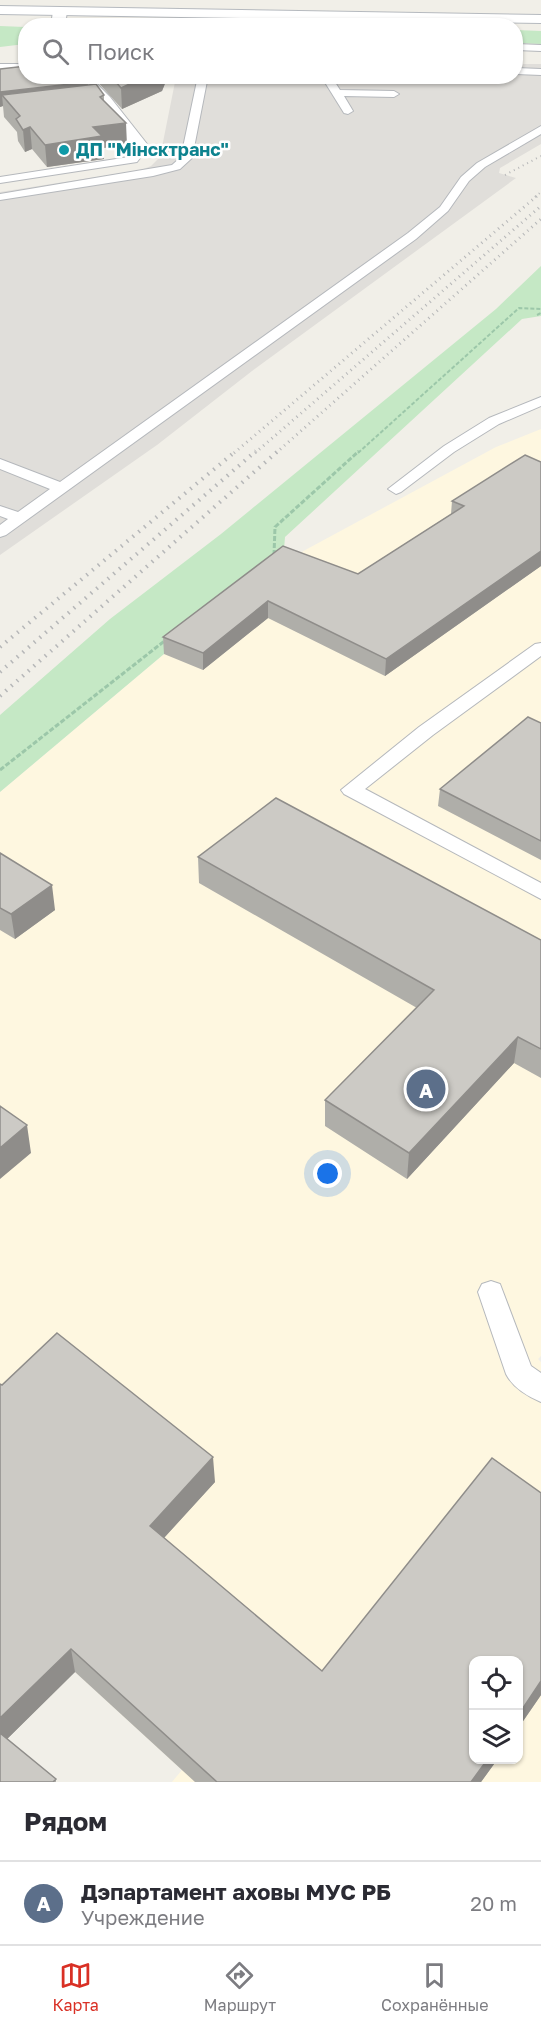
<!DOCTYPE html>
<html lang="ru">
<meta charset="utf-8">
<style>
:root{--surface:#fff;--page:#f7f7f7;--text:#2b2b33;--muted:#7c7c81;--line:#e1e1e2;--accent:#d93025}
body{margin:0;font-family:"Golos Text",sans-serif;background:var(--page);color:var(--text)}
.controls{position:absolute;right:18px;bottom:18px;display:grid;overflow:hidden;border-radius:12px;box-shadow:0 2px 4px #0004}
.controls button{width:54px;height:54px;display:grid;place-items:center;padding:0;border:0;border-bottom:2px solid var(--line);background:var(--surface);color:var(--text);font:30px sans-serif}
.you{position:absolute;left:328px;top:1174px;width:21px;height:21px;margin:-15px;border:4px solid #fff;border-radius:50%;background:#1a73e8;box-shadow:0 0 0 9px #1a73e833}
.badge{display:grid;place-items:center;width:39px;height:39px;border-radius:50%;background:var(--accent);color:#fff;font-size:20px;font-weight:700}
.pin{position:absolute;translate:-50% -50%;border:3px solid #fff;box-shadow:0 2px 6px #0006}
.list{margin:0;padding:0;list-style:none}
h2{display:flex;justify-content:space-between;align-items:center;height:78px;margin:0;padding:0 24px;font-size:26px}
h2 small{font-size:20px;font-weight:400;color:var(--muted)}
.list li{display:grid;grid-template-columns:39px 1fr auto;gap:18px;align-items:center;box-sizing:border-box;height:84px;padding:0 24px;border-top:2px solid var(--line)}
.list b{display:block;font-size:22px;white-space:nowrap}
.list p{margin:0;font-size:20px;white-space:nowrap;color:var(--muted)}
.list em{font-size:20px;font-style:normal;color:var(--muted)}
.icon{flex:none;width:33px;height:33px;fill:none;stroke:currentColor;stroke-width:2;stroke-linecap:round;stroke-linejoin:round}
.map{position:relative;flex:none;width:541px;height:1782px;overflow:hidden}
.search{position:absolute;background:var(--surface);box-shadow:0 2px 4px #0004;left:18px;right:18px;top:18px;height:66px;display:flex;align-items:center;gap:15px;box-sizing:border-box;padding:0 21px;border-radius:24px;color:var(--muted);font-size:22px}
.sheet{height:162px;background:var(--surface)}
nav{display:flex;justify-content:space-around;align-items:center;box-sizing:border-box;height:84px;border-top:2px solid var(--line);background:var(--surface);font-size:16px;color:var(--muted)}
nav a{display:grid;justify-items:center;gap:3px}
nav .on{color:var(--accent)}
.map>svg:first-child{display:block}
</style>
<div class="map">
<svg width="541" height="1782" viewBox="0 0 541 1782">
<rect width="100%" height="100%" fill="#f1efe8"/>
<path fill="#fef7e0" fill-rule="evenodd" d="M541,429V1356L538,1359L541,1362V1782H172L182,1770L0,1603V792L164,654L283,562L496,447ZM474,1660H518V1760H474Z"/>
<path fill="#e0deda" d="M516,64H541V144L500,168L499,173L516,178L252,371L157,445L0,555V192L141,170L151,166L160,157L176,77L516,76Z"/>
<path fill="#c5e8c5" d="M0,26L25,27V44L0,47Z
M516,30L541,31V44L516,43Z
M541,266V316L522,319L285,537L283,562L164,654L0,792V715L110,619L221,534L496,309Z"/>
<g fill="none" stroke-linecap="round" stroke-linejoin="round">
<g stroke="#b5b8bc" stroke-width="2">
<path id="lane" d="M516,44L541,45V51L516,50Z
M0,64H26V70H0Z
M516,68L541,69V75L516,74Z
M198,76H208L192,158L180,169L153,176L0,200V194L172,165L181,157Z
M321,76H331L340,90L394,91L399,94L394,97L344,96L353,111L348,114L344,113Z
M541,126V134L485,167L469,181L448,211L416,239L6,535L0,537V525L8,519L0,516V506L18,512L50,489L0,469V459L60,482L408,233L440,207L461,177L477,163Z
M142,146L147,149L137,162L0,183V177L129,157L138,147Z
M541,397V406L499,424L454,452L401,492L396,494L388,489L444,446L489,418Z
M541,643V656L433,735L365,789L541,883V899L344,794L341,790L419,727L535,644Z
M491,1281L500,1284L531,1366L541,1373V1402C527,1396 513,1388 506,1374L478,1292L482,1284Z"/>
</g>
<g stroke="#b5b8bc" stroke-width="2">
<path id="street" d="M60,7L67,11L65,26H51L53,11Z
M73,76H89L110,97L151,149L148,153H136L98,103Z"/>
</g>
<g stroke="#b6babf" stroke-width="2">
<path id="secondary" d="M0,6L541,15V23L0,14Z"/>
</g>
<path stroke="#9cc7a9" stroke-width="2" stroke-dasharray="4 2" stroke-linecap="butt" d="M537,315L541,313
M358,453L519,308L541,309"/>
<path stroke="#9cc7a9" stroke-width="3" stroke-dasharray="5 2" stroke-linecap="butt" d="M274,555L275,527L359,451
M0,770L167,639"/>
<use href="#lane" fill="#fff" fill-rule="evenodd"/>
<use href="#street" fill="#fff" fill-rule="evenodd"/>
<use href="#secondary" fill="#fff" fill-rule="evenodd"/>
<path stroke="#b6b7b8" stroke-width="2" stroke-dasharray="1 4" stroke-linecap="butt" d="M505,175L541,156
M535,197L541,192"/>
<path stroke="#b6b7b8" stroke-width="3" stroke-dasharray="1 4.5" stroke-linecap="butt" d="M234,453L537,196
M255,453L541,206
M276,453L541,219"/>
<path stroke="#b6b7b8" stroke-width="4" stroke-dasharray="1.5 6" stroke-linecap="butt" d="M0,647L236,451
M0,672L256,451
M0,696L278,451"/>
</g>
<path fill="#afaea9" d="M0,69L88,85L104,95V101L127,145L103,148L104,159L47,167L32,149L25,152L18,141L17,132L4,117L3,106L0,107Z
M95,76H168L162,91L122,109L95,79Z
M541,462V566L385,676L268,618L203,670L164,654L163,637L283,546L358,574L451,514L452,501Z
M541,723V860L438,806L440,789Z
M0,853L55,910L15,939L0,930Z
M198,857L541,940V1078L514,1063L407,1179L325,1126V1100L417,1008L199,883Z
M2,1385L215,1482L164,1538L322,1671L541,1493V1695L519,1727V1660L474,1760H497L481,1782H195L75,1672L7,1739L56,1779V1782H0Z"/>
<path fill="#8f8d8a" d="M147,76H168L162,91L122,109L121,88Z
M88,82L89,96L2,95L3,106L0,107V92Z
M126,123L127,145L103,148L104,159L47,167L45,145L93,127Z
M30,127L32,149L25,152L23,130Z
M541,551V566L385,676L386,659Z
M268,601V618L203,670V653Z
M52,885L55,910L15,939L11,914Z
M518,1037L514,1063L407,1179L409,1153Z
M27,1125L31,1153L0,1179V1148Z
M213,1457L215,1482L152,1551L150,1526Z
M71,1649L75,1672L0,1746V1718Z
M541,1681V1695L519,1727V1714Z
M487,1760H497L481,1782H471Z"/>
<path fill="#cccac5" stroke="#8f8d8a" stroke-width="1.5" d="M26,66V76H67L72,82L79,76H83L88,82L0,92V69Z
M111,76H147L121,88Z
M96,84L104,95L100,97L126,123L93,127L102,136L45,145L30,127L23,130L16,119L20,116L2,95Z
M525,455L541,462V551L386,659L268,601L203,653L163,637L283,546L358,574L464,506L452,501Z
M528,717L541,723V841L440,789Z
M276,798L541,940V1049L518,1037L409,1153L325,1100L434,990L198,857Z
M0,853L52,885L11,914L0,908Z
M0,1106L27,1125L0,1148Z
M57,1333L213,1457L150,1526L322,1671L492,1458L541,1493V1681L519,1714V1660H474V1760H487L471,1782H217L71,1649L0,1718V1384L2,1385Z
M0,1733L56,1779L53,1782H0Z"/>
<circle fill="#0f9aa8" stroke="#fff" stroke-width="2" cx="64" cy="150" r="6"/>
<g text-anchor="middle" stroke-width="5" stroke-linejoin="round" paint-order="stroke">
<g font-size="18" font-weight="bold" fill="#0d838f" stroke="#fff" text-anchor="start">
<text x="76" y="156">ДП "Мінсктранс"</text>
</g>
</g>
</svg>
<div class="controls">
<button><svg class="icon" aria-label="locate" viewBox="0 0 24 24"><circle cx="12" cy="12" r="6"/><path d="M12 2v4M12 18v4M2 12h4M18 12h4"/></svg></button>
<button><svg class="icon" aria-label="layers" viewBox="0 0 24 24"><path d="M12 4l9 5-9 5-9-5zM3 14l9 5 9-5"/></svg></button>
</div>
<div class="you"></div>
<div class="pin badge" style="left:426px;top:1089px;background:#5c6f8a">A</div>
<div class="search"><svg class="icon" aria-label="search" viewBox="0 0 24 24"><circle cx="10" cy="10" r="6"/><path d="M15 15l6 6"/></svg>Поиск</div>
</div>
<section class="sheet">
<h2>Рядом<small></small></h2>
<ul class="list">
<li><span class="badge" style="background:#5c6f8a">A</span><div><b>Дэпартамент аховы МУС РБ</b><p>Учреждение</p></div><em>20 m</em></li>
</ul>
</section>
<nav>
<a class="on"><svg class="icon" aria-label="map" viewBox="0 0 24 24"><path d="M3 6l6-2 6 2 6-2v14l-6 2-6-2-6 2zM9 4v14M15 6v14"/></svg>Карта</a>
<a><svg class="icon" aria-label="directions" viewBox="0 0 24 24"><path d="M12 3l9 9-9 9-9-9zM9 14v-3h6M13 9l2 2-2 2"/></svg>Маршрут</a>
<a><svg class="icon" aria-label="saved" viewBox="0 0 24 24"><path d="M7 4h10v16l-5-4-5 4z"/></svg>Сохранённые</a>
</nav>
